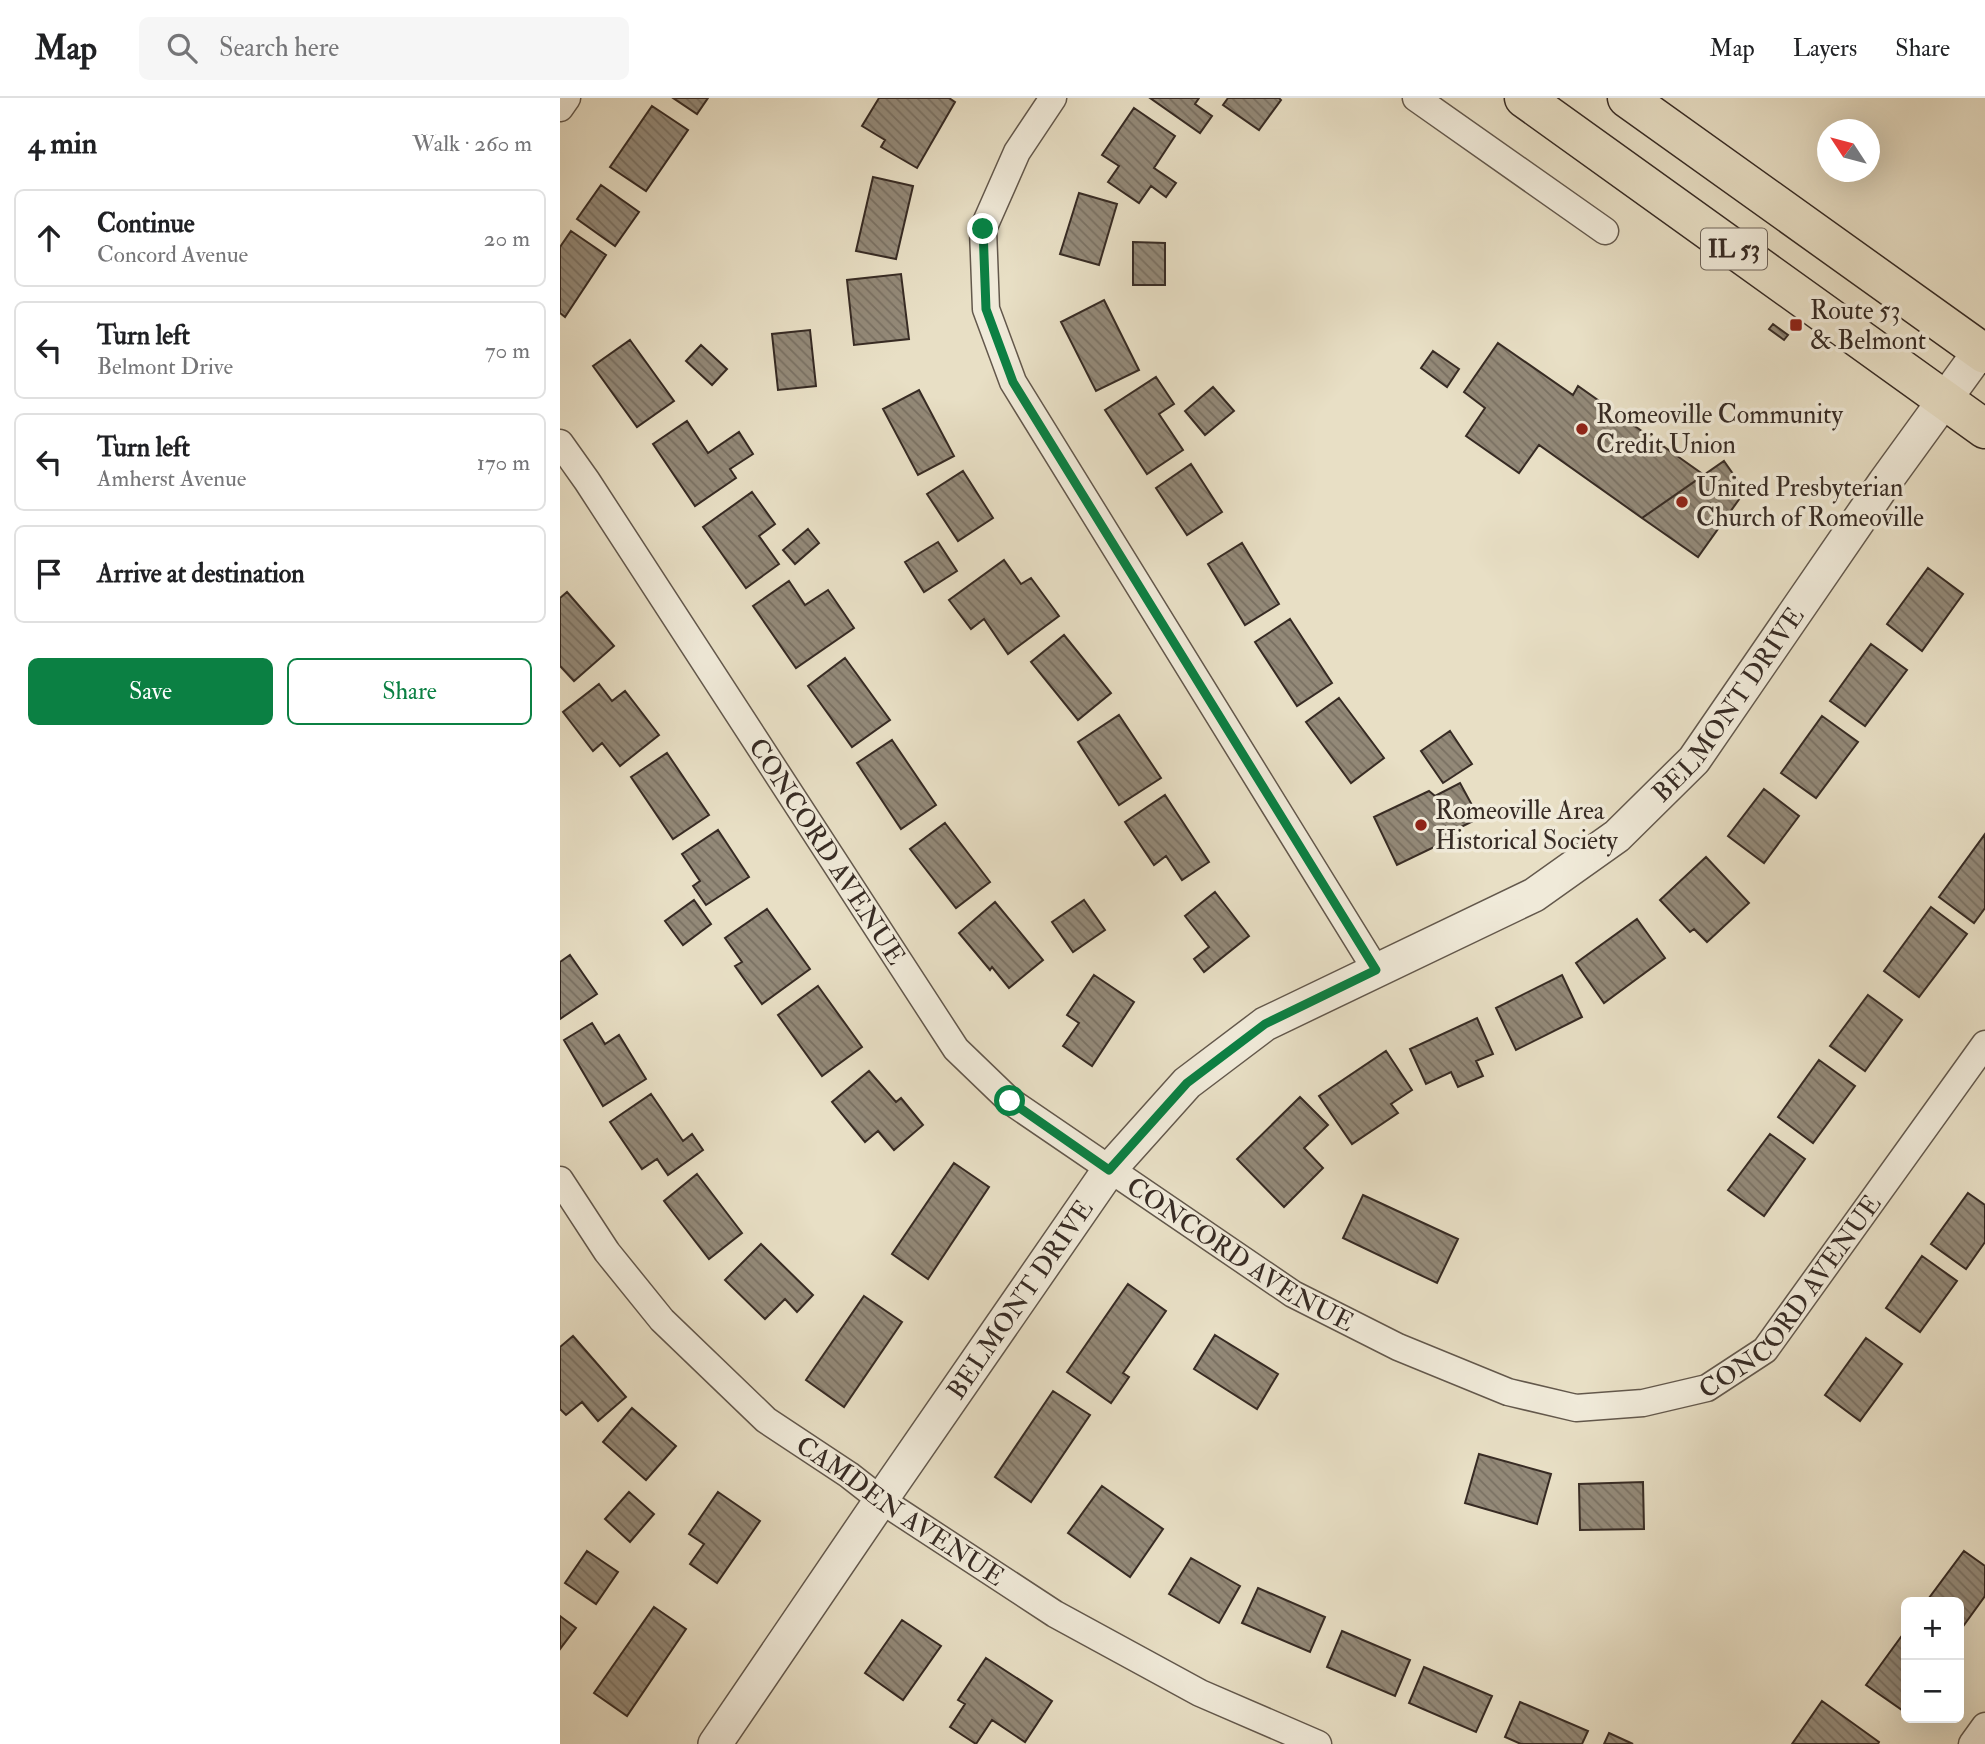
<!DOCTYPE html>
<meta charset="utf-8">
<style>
:root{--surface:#fff;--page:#f6f6f6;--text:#202124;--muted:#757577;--line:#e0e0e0;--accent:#0b8043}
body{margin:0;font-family:"IM FELL Double Pica",serif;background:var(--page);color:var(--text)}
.controls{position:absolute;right:21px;bottom:21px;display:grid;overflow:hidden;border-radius:10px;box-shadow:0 7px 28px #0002}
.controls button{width:63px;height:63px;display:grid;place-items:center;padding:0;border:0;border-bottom:2px solid var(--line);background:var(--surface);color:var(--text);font:35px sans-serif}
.compass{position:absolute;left:1257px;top:21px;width:63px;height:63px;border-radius:50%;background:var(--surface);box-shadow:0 7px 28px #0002;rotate:306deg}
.stop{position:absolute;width:21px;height:21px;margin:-16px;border:5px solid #0b8043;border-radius:50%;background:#fff}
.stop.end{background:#0b8043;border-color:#fff;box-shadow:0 2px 7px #0008}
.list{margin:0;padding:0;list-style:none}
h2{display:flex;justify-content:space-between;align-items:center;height:91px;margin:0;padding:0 28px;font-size:30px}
h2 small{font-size:23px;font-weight:400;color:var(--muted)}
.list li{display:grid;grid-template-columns:46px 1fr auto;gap:21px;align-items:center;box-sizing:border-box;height:98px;margin:0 14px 14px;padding:0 14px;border:2px solid var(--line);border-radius:10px}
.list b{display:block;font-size:26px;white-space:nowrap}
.list p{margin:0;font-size:23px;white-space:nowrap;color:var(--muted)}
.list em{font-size:23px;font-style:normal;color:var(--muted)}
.actions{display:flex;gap:14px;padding:21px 28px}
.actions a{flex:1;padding:16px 0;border:2px solid var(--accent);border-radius:10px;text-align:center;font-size:24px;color:var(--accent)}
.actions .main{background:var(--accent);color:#fff}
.icon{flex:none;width:38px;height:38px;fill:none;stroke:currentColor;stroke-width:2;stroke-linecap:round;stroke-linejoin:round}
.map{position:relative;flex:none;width:1425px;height:1646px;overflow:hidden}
header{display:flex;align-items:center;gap:42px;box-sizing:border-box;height:98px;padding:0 35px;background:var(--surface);border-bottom:2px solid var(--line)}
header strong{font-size:33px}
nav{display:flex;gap:38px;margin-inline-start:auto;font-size:24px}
.search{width:490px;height:63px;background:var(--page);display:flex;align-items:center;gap:18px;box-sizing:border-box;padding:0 24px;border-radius:10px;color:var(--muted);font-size:26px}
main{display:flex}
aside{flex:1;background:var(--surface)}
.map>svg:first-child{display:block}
</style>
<header>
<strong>Map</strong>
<div class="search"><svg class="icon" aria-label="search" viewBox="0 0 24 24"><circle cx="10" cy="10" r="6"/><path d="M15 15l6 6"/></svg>Search here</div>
<nav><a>Map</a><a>Layers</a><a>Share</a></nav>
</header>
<main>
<aside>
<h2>4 min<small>Walk · 260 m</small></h2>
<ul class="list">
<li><svg class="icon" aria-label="ahead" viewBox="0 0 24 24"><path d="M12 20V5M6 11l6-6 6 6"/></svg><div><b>Continue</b><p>Concord Avenue</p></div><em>20 m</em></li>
<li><svg class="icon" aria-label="left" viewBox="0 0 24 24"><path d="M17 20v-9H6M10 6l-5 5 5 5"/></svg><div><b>Turn left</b><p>Belmont Drive</p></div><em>70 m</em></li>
<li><svg class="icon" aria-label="left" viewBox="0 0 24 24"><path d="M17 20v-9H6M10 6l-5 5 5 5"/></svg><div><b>Turn left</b><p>Amherst Avenue</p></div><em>170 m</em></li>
<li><svg class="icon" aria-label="arrive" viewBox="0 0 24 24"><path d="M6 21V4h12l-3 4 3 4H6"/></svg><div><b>Arrive at destination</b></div></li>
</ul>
<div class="actions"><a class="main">Save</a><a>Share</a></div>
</aside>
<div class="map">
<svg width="1425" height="1646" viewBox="0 0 1425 1646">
<defs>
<pattern id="building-back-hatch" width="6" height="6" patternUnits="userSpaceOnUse" patternTransform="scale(1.75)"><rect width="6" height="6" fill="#938978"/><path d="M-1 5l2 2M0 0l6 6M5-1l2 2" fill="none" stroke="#797062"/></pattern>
</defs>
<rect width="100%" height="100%" fill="#e8dfc5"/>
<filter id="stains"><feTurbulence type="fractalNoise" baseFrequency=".00286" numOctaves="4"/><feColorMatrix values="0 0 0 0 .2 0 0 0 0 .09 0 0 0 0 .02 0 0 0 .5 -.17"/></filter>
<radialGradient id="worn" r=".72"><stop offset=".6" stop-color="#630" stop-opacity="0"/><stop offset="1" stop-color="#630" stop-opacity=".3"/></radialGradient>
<path fill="url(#building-back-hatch)" stroke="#372b24" stroke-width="2" d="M113,0H148L137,16Z
M319,0H389L395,4L357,70L321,49L325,42L302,28Z
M590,0H639L635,6L652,18L640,35Z
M668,0H719L721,2L699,32L663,7Z
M92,8L128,32L86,93L50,69Z
M574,10L615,38L594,70L616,85L606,99L591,88L579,105L548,84L559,68L542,57Z
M313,79L353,88L336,161L296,153Z
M41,87L79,114L55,148L17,121Z
M519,95L557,106L539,167L500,156Z
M11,133L46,157L5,219L0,215V149Z
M573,144L605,145V187H573Z
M341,176L349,241L294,247L287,182Z
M544,202L579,272L536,293L501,224Z
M1213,226L1228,237L1224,242L1209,231Z
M250,232L256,288L218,292L212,236Z
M70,242L114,303L77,329L33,268Z
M938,245L1013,297L1018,288L1144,377L1082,420L979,347L959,375L906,338L925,310L904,294Z
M141,247L167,271L152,287L126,263Z
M873,253L899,271L887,289L861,270Z
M596,279L614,306L599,316L623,352L587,376L545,312Z
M653,289L674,313L645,337L625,313Z
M359,292L394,358L358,377L323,311Z
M127,323L148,355L179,334L193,356L170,371L176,380L135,408L93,346Z
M1164,363L1185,393L1138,459L1082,420Z
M631,366L662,414L627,437L596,390Z
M403,373L433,420L398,443L367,396Z
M192,394L215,426L199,438L219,466L186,490L143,429Z
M248,431L259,445L235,466L223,452Z
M378,444L397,473L364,494L345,464Z
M682,445L719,506L685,527L648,466Z
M444,462L461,486L471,480L499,518L448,556L424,521L411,531L389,502Z
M1368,470L1403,496L1362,553L1327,526Z
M229,483L245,507L268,492L294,530L236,570L193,508Z
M7,494L54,548L14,583L0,568V500Z
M730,521L772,585L737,608L695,544Z
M504,537L551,595L518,622L471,564Z
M1311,546L1347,572L1305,628L1270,603Z
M285,560L330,622L292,649L248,588Z
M39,586L52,603L65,593L99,637L60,668L42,645L33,653L3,614Z
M779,600L824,660L791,685L746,624Z
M559,617L601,680L559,707L518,644Z
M1262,618L1298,644L1256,700L1221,675Z
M890,633L912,666L883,685L861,653Z
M332,642L376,707L341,731L297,665Z
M107,655L149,717L113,741L71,679Z
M900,685L919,720L891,734L897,738L837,767L814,719L869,693L875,698Z
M1204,691L1239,718L1204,765L1168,738Z
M605,697L649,764L622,782L606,758L594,767L565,724Z
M385,725L430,784L396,810L350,751Z
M158,732L189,779L146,807L133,788L140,783L122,756Z
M1425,736V810L1414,825L1379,799Z
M1146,759L1189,805L1147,844L1134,831L1130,834L1100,802Z
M655,794L689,838L644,874L634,861L649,849L625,818Z
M134,802L151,826L123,847L105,823Z
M524,802L545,832L513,854L492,824Z
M435,804L483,862L449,890L432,869L430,872L399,835Z
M1371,809L1407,836L1359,899L1324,873Z
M207,811L250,871L202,906L175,868L182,864L165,840Z
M1077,821L1105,860L1044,905L1016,865Z
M10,857L37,896L0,921V864Z
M534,877L574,904L532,968L503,948L519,925L507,917Z
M1002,877L1022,919L956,952L936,910Z
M258,888L302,949L262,978L218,917Z
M1308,897L1342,922L1305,973L1270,948Z
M917,920L933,956L916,963L923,978L898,989L891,974L866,986L850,951Z
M32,925L45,946L59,937L86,981L43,1008L4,942Z
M826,953L852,992L831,1006L838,1015L792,1046L759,998Z
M1259,962L1295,988L1253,1045L1218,1019Z
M309,973L336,1004L341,1000L363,1027L334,1052L318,1033L305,1044L272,1004Z
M91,996L123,1043L132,1036L143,1052L108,1077L97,1061L82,1071L50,1024Z
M740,999L768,1027L744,1050L763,1070L724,1109L677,1061Z
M1210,1036L1245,1061L1204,1118L1168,1092Z
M394,1065L429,1089L368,1181L332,1156Z
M137,1076L182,1135L149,1161L104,1103Z
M1408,1095L1425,1107V1144L1406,1171L1371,1146Z
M803,1097L898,1141L877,1185L783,1140Z
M201,1146L253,1197L237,1214L225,1201L205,1221L165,1182Z
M1362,1158L1397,1183L1360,1234L1326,1210Z
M568,1186L606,1213L563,1275L569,1279L551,1305L507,1274Z
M304,1198L342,1224L284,1309L246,1282Z
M655,1237L718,1276L697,1311L634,1271Z
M13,1238L66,1299L38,1323L22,1304L6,1317L0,1311V1249Z
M1306,1240L1342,1266L1300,1323L1265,1297Z
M493,1293L530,1317L471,1404L435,1379Z
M72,1310L116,1348L86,1382L43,1344Z
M919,1356L991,1376L977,1426L905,1405Z
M1083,1384L1084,1431L1020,1432L1019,1386Z
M542,1388L603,1431L570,1479L508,1435Z
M69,1394L94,1416L70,1444L45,1421Z
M158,1394L200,1423L157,1485L130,1466L144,1446L129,1436Z
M27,1453L58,1474L36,1506L5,1485Z
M1404,1453L1425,1468V1498L1399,1534V1504H1366Z
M631,1460L680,1488L659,1525L609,1496Z
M698,1490L765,1519L750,1554L682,1525Z
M94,1509L126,1531L67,1618L34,1595Z
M0,1518L16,1530L0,1551Z
M342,1522L381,1548L343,1602L305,1575Z
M1346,1532V1606L1342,1612L1306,1587Z
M782,1533L850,1562L835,1598L767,1569Z
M426,1560L492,1603L465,1644L432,1622L416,1646L390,1629L405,1606L398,1602Z
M864,1569L932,1598L916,1634L849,1605Z
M1262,1603L1319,1644L1318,1646H1232Z
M960,1604L1028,1633L1022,1646H961L945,1639Z
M1049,1635L1073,1646H1044Z"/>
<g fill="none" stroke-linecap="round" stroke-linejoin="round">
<g stroke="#63584c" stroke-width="29">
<g id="minor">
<path d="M493,0L457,54L423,131L426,211L453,284L816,872"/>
<path d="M856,0L1045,133"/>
<path d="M0,10L7,0"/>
<path id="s1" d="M0,345L27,383L396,951L450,1003L733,1196L838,1249L948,1294L1016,1310L1083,1305L1147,1290L1205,1252L1425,946"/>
<path id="s2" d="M0,1082L47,1154L102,1222L206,1322L289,1377L321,1402L495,1516L640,1595L758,1646"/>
<path d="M1412,1646L1425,1628"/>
</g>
</g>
<g stroke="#63584c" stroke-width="36">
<g id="tertiary">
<path id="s3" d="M155,1646L321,1402L549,1072L627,985L705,926L974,797L1057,738L1134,662L1325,384L1420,253"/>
</g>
</g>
<g stroke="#372b24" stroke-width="41">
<path id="primary" d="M964,0L1425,331
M1067,0L1425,256"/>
</g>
<use href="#minor" stroke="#f0ead9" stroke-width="26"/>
<use href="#tertiary" stroke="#f0ead9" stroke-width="33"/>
<use href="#primary" stroke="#e8dfc5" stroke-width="38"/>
</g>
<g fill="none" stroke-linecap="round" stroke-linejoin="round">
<path stroke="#0b8043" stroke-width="9" d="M423,131L426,211L453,284L816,872L705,926L627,985L549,1072L450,1003"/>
</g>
<g fill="#8f2418" stroke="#f0ead9" stroke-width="2.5">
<rect x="1229" y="220" width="14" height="14" rx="3.5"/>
<circle cx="1022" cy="331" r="7"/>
<circle cx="1122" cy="404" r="7"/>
<circle cx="861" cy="727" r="7"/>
</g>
<g text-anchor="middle" stroke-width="7" stroke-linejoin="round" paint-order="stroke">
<rect fill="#f0ead9" stroke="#6e645a" stroke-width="2" x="1141" y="130.5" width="66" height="41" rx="5"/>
<g font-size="24" font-weight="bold" fill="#372b24">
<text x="1174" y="159">IL 53</text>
</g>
<g font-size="26" fill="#372b24" stroke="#f0ead9" text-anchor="start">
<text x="1250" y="221">Route 53<tspan x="1250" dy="30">&amp; Belmont</tspan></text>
<text x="1036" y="325">Romeoville Community<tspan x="1036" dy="30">Credit Union</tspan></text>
<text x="1136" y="398">United Presbyterian<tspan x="1136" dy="30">Church of Romeoville</tspan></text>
<text x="875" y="721">Romeoville Area<tspan x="875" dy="30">Historical Society</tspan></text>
</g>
<g font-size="26" fill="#372b24" stroke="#f0ead9">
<text dy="9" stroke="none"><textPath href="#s3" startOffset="1484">BELMONT DRIVE</textPath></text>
<text dy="9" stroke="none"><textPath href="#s1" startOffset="488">CONCORD AVENUE</textPath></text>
<text dy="9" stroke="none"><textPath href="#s1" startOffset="1076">CONCORD AVENUE</textPath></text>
<text dy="9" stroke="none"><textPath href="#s1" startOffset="1706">CONCORD AVENUE</textPath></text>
<text dy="9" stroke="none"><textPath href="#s3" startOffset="539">BELMONT DRIVE</textPath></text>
<text dy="9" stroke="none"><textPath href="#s2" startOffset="480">CAMDEN AVENUE</textPath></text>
</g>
</g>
<rect width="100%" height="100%" filter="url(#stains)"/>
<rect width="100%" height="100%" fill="url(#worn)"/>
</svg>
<div class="controls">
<button>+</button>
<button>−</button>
</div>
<svg class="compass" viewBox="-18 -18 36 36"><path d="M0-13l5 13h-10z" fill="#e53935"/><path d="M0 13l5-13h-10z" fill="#757577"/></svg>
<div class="stop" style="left:450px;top:1003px"></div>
<div class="stop end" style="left:423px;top:131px"></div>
</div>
</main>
